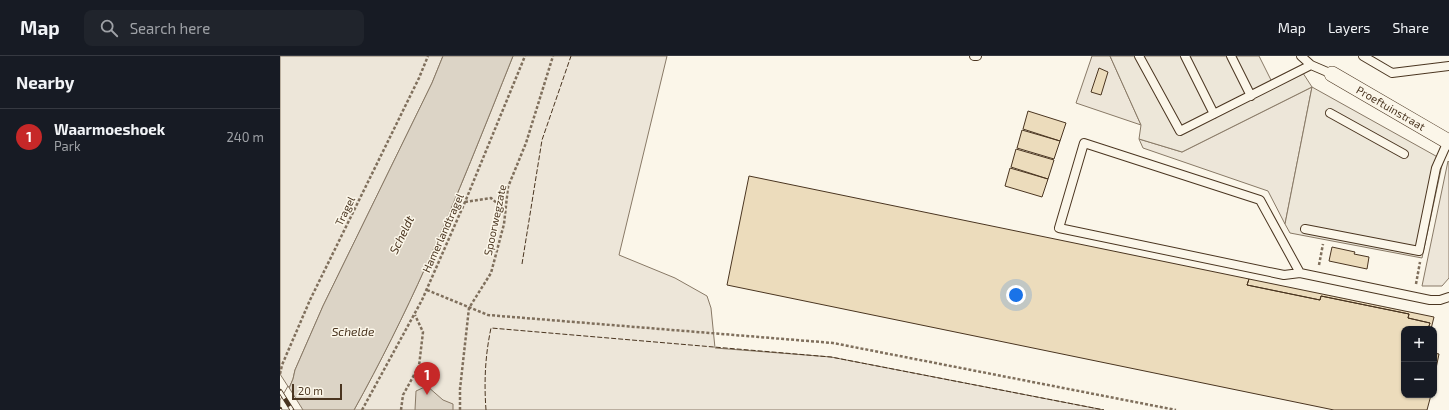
<!DOCTYPE html>
<meta charset="utf-8">
<style>
:root{--surface:#171b24;--page:#20242c;--text:#f1f3f6;--muted:#9ea1a6;--line:#363941;--accent:#c62828}
body{margin:0;font-family:"Exo 2",sans-serif;background:var(--page);color:var(--text)}
.controls{position:absolute;right:12px;bottom:12px;display:grid;overflow:hidden;border-radius:8px;box-shadow:0 1px 3px #0004}
.controls button{width:36px;height:36px;display:grid;place-items:center;padding:0;border:0;border-bottom:1px solid var(--line);background:var(--surface);color:var(--text);font:20px sans-serif}
.scale{position:absolute;left:12px;bottom:10px;width:50px;box-sizing:border-box;padding-left:4px;border:2px solid #4a3520;border-top:0;font-size:11px;line-height:14px;white-space:nowrap;color:#4a3520;-webkit-text-stroke:3px #fbf6e9;paint-order:stroke}
.you{position:absolute;left:736px;top:239px;width:14px;height:14px;margin:-10px;border:3px solid #fff;border-radius:50%;background:#1a73e8;box-shadow:0 0 0 6px #1a73e833}
.badge{display:grid;place-items:center;width:26px;height:26px;border-radius:50%;background:var(--accent);color:#fff;font-size:13px;font-weight:700}
.pin{position:absolute;translate:-50% -33px;filter:drop-shadow(0 1px 2px #0008)}
.pin::after{content:'';position:absolute;top:21px;width:14px;height:12px;background:inherit;clip-path:polygon(0 0,100% 0,50% 100%)}
.list{margin:0;padding:0;list-style:none}
h2{display:flex;justify-content:space-between;align-items:center;height:52px;margin:0;padding:0 16px;font-size:17px}
h2 small{font-size:13px;font-weight:400;color:var(--muted)}
.list li{display:grid;grid-template-columns:26px 1fr auto;gap:12px;align-items:center;box-sizing:border-box;height:56px;padding:0 16px;border-top:1px solid var(--line)}
.list b{display:block;font-size:15px;white-space:nowrap}
.list p{margin:0;font-size:13px;white-space:nowrap;color:var(--muted)}
.list em{font-size:13px;font-style:normal;color:var(--muted)}
.icon{flex:none;width:22px;height:22px;fill:none;stroke:currentColor;stroke-width:2;stroke-linecap:round;stroke-linejoin:round}
.map{position:relative;flex:none;width:1169px;height:354px;overflow:hidden}
header{display:flex;align-items:center;gap:24px;box-sizing:border-box;height:56px;padding:0 20px;background:var(--surface);border-bottom:1px solid var(--line)}
header strong{font-size:19px}
nav{display:flex;gap:22px;margin-inline-start:auto;font-size:14px}
.search{width:280px;height:36px;background:var(--page);display:flex;align-items:center;gap:10px;box-sizing:border-box;padding:0 14px;border-radius:8px;color:var(--muted);font-size:15px}
main{display:flex}
aside{flex:1;background:var(--surface)}
.map>svg:first-child{display:block}
</style>
<header>
<strong>Map</strong>
<div class="search"><svg class="icon" aria-label="search" viewBox="0 0 24 24"><circle cx="10" cy="10" r="6"/><path d="M15 15l6 6"/></svg>Search here</div>
<nav><a>Map</a><a>Layers</a><a>Share</a></nav>
</header>
<main>
<aside>
<h2>Nearby<small></small></h2>
<ul class="list">
<li><span class="badge">1</span><div><b>Waarmoeshoek</b><p>Park</p></div><em>240 m</em></li>
</ul>
</aside>
<div class="map">
<svg width="1169" height="354" viewBox="0 0 1169 354">
<rect width="100%" height="100%" fill="#fbf6e9"/>
<path fill="#ede6d9" stroke="#887966" d="M0,0H163L152,27L43,250L15,314L13,323L9,332L0,318Z
M233,0H387L339,199L395,222L427,240L431,252L435,292L551,301L824,354H74C100,307 124,259 146,210C177,141 205,70 233,0Z
M812,0H830L861,69L796,47Z
M1032,31L1005,168L988,135L863,92L859,83L902,96Z
M1168,105L1169,106V222L1162,230H1142Z"/>
<path fill="#ede7d9" stroke="#887966" d="M830,0H979L993,28L1021,14L1032,31L1163,104L1142,202L1010,177L1005,168L1032,31L902,96L859,83L861,69Z"/>
<path fill="#dcd4c6" stroke="#887966" d="M163,0H233C205,70 177,141 146,210C124,259 100,307 74,354H0L13,323L15,314L43,250L152,27Z
M147,330L163,344L173,348V354H135L136,335Z"/>
<path fill="#fbf6e9" stroke="#887966" d="M8,330L23,354H0V344Z"/>
<path fill="#ecdcbc" stroke="#4a3520" d="M819,12L828,16L821,39L811,36Z
M748,55L786,67L780,85L743,73Z
M742,74L780,85L774,103L737,92Z
M736,93L774,104L768,123L731,111Z
M730,112L768,123L762,141L725,130Z
M469,120L969,223L967,229L1040,244L1041,240L1129,258L1128,262L1150,267L1148,273H1124V339H1151L1147,354H1054L447,229Z
M1052,191L1075,196L1074,198L1089,201L1087,213L1049,205Z
M969,223L1154,261L1151,273H1148L1150,267L1128,262L1129,258L1041,240L1040,244L967,229Z
M1154,297L1159,298L1154,322Z"/>
<g fill="none" stroke-linecap="round" stroke-linejoin="round">
<g stroke="#4a3520" stroke-width="10">
<path id="lane" d="M694,0H697
M859,0L900,75L1031,9
M905,0L934,58
M951,0L971,40
M1021,0L1031,9L1052,18
M1083,0L1112,17L1169,10
M1050,57L1124,98
M1025,173L1139,195L1156,112L1168,85
M1020,217L980,144L804,87L779,172L1004,219L1020,217L1150,244H1160L1169,241"/>
</g>
<g stroke="#4a3520" stroke-width="16">
<g id="street">
<path id="s1" d="M1052,18L1169,86"/>
</g>
</g>
<path stroke="#7f6f5c" stroke-width="2.5" stroke-dasharray="3 2" stroke-linecap="butt" d="M185,146L211,142L225,154
M1039,209L1043,188
M1136,228L1140,206
M147,234L208,259L553,287L896,354
M0,318L2,309L30,244L139,22L148,0
M82,354L142,244L185,146L245,0
M121,354L123,339L139,310L143,276L135,259
M180,354V333L189,252L211,217L224,168L228,131L246,87L273,0"/>
<use href="#lane" stroke="#fbf6e9" stroke-width="8"/>
<use href="#street" stroke="#fbf6e9" stroke-width="15"/>
<g stroke="#4a3520" stroke-width="4.5">
<path id="rail" d="M0,335L12,354
M0,353V354"/>
</g>
<use href="#rail" stroke="#fbf6e9" stroke-width="3" stroke-dasharray="9" stroke-linecap="butt"/>
<path stroke="#4a3520" stroke-width="1" stroke-dasharray="5 2" stroke-linecap="butt" d="M242,208L262,84L291,0
M206,354C204,327 205,300 211,272L551,301L824,354"/>
</g>
<g text-anchor="middle" stroke-width="3" stroke-linejoin="round" paint-order="stroke">
<g font-size="11" fill="#4a3520" stroke="#fbf6e9">
<text dy="4" stroke="none"><textPath href="#s1" startOffset="68">Proeftuinstraat</textPath></text>
<text transform="translate(65 155) rotate(-64)" y="4">Tragel</text>
<text transform="translate(215 164) rotate(-78)" y="4">Spoorwegzate</text>
<text transform="translate(163 177) rotate(-66)" y="4">Hamerlandtragel</text>
</g>
<g font-size="12" font-style="italic" fill="#4a3520" stroke="#fbf6e9">
<text transform="translate(122 179) rotate(-64)" y="4">Scheldt</text>
<text x="73" y="280">Schelde</text>
</g>
</g>
</svg>
<div class="controls">
<button>+</button>
<button>−</button>
</div>
<div class="scale">20 m</div>
<div class="you"></div>
<div class="pin badge" style="left:147px;top:339px">1</div>
</div>
</main>
